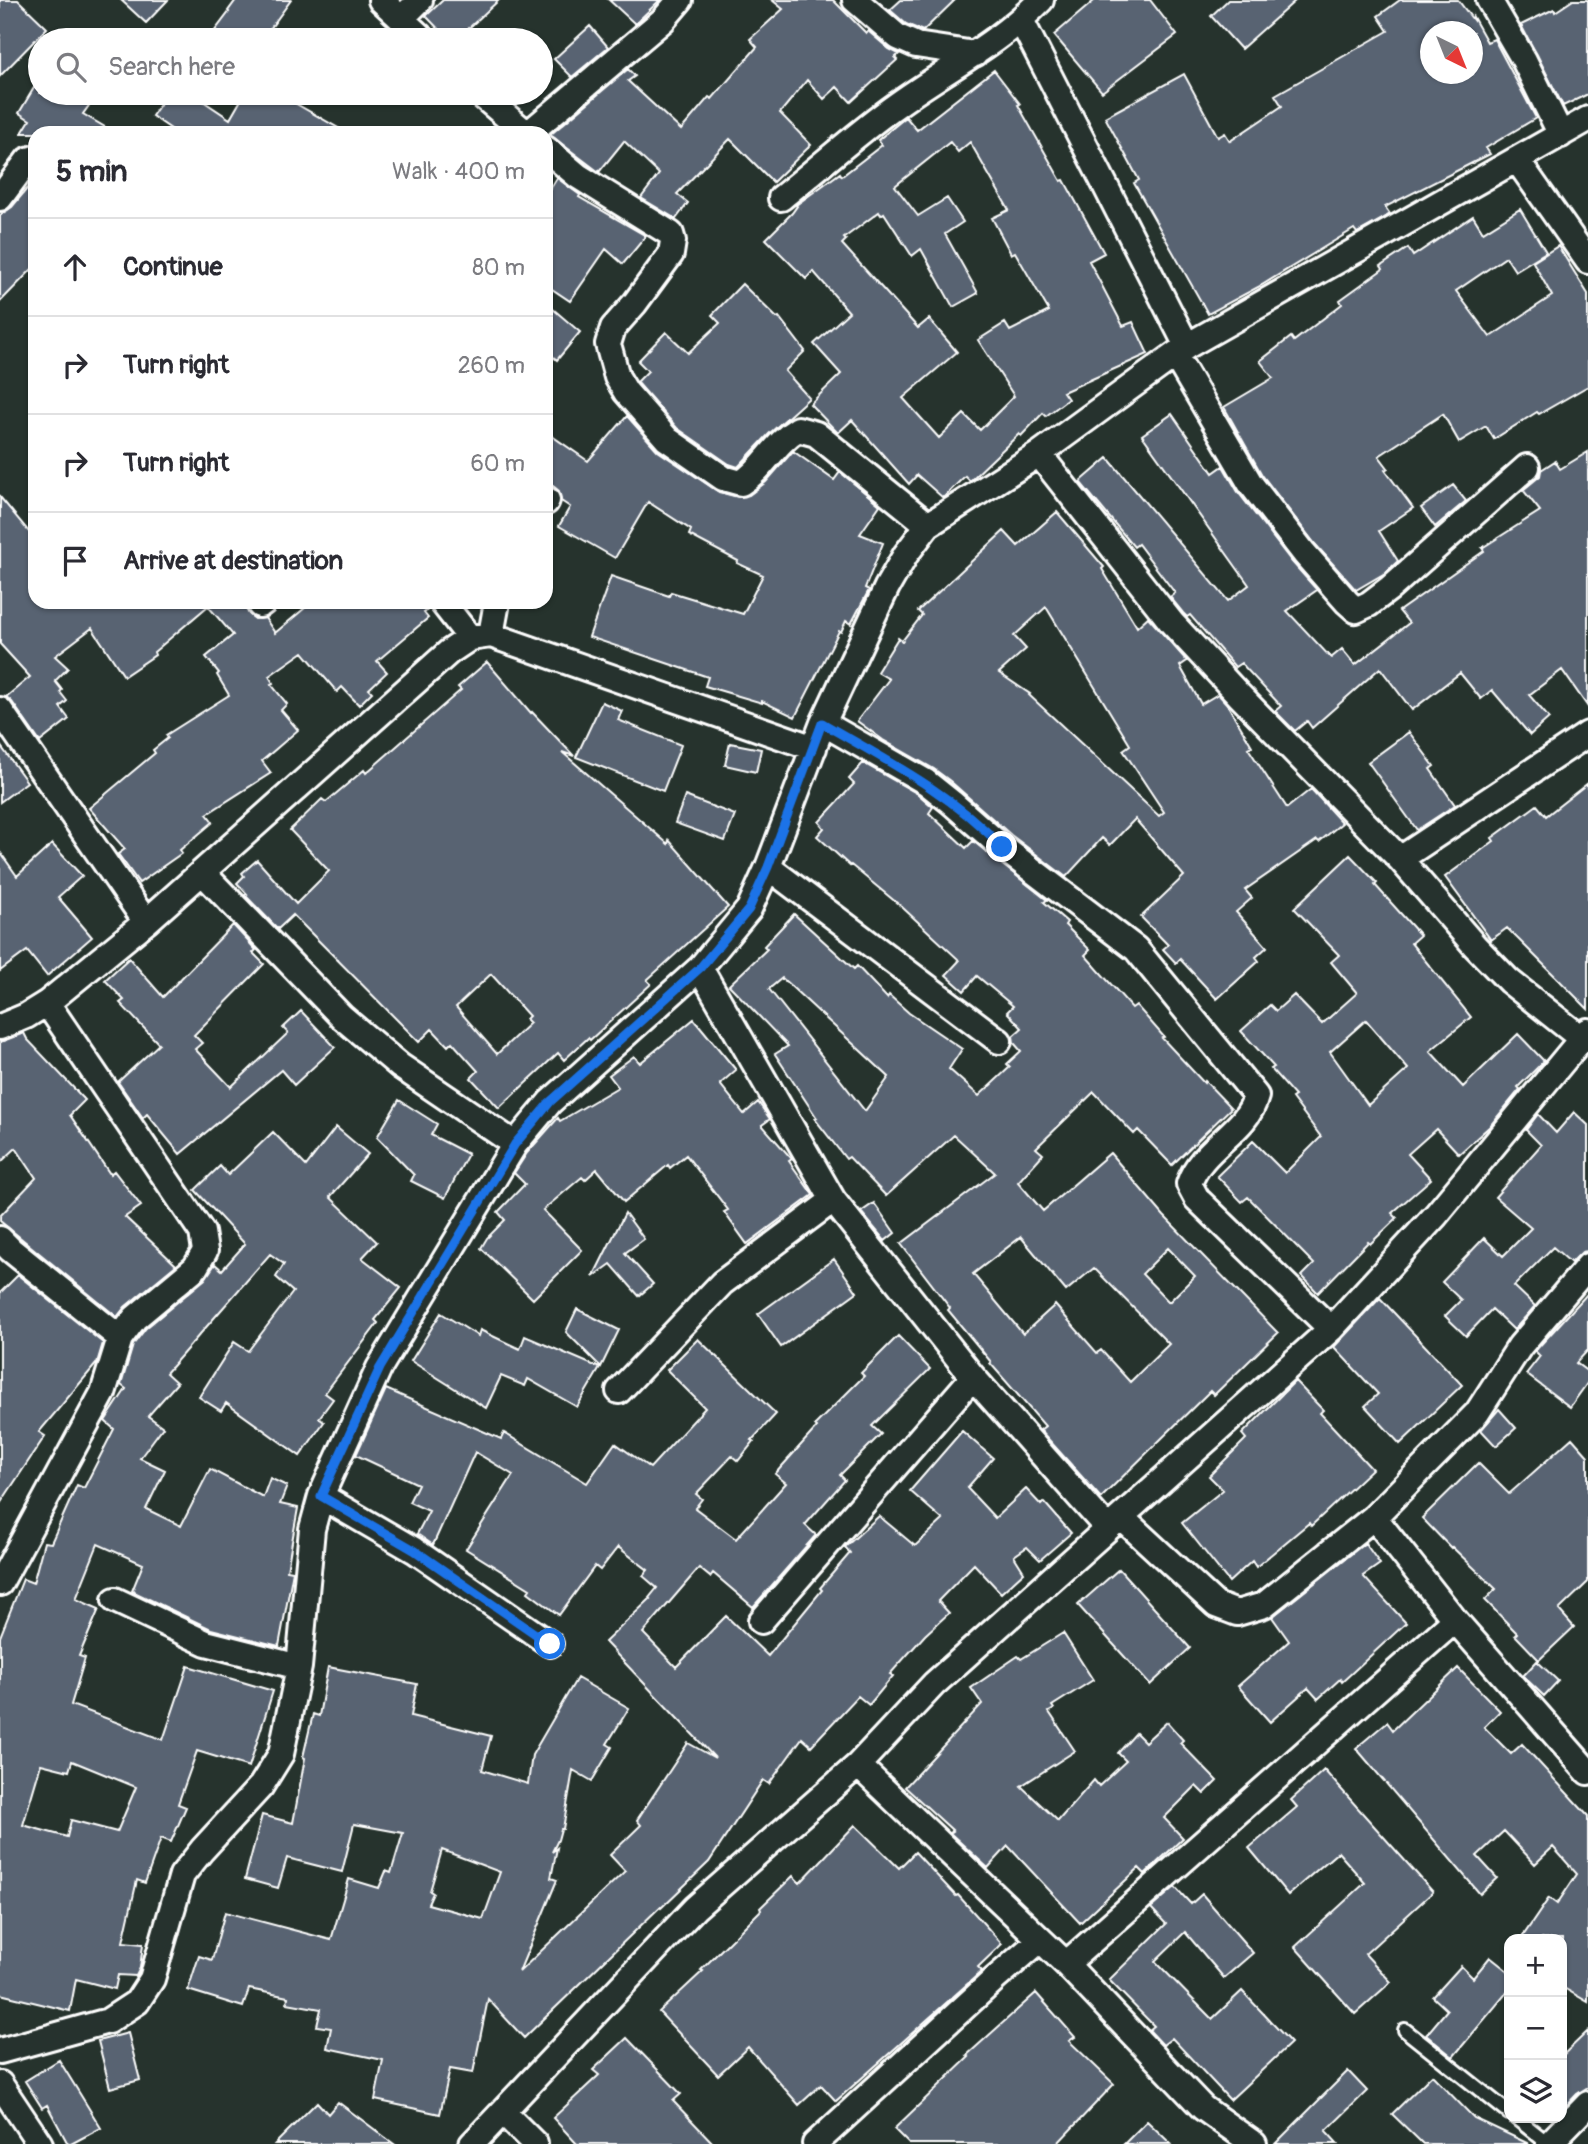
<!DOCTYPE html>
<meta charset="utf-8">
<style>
:root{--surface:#fff;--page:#f7f7f7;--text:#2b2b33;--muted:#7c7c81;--line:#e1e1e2}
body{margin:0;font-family:Pangolin,sans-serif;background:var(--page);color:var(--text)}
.controls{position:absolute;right:21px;bottom:21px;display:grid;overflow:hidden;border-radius:14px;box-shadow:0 2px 5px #0004}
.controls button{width:63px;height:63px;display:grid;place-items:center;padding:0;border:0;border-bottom:2px solid var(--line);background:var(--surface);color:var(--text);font:35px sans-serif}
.compass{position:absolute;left:1420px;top:21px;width:63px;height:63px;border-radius:50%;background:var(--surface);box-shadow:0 2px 5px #0004;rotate:137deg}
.stop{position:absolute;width:21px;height:21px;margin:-16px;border:5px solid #1a73e8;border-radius:50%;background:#fff}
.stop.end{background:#1a73e8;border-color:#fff;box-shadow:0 2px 7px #0008}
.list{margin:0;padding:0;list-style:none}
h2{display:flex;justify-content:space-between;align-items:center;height:91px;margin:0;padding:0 28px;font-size:30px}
h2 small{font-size:23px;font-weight:400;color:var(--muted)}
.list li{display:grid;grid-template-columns:46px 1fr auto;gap:21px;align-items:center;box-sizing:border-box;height:98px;padding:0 28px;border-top:2px solid var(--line)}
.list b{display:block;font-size:26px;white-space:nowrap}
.list em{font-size:23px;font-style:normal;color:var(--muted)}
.icon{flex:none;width:38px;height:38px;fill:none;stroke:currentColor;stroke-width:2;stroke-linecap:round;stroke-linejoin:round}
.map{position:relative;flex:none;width:1588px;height:2144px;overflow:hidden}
.search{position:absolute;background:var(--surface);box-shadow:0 2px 5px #0004;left:28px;top:28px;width:525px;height:77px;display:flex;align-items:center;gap:18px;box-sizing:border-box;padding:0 24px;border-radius:38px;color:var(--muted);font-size:26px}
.panel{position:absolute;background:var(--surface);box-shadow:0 2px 5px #0004;left:28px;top:126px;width:525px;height:483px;border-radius:21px}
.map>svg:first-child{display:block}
</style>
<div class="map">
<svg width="1588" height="2144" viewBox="0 0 1588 2144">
<rect width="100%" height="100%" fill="#26332d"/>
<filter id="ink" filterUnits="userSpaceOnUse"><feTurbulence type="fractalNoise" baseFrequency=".0143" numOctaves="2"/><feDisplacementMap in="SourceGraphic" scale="14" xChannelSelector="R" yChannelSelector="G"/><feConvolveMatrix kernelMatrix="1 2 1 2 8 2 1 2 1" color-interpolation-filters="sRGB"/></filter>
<g filter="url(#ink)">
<path fill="#596472" stroke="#fff" stroke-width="2" fill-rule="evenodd" d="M0,0H18L47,28L0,76Z
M121,0H168L146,23Z
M236,0H291L262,40H208L229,12L228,11Z
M443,0H499L456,40H449L426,16Z
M609,0H660L635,24Z
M772,0H833L866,33L868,31L889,49L899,54L895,58L897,60L851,102L837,87L824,99L807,80L780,113L811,145L773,182L730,139L677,194L688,203L676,219L641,198L659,174L624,141L599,172L550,135L628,69L635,76L628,81L681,130L709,97L712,99L757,47L750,39L783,9Z
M901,0H955L923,31L906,24L890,10Z
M1095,0H1150L1177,35L1102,92L1054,35Z
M1228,0H1296L1241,49L1211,16Z
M1400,0H1458L1473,20V17L1487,42L1494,39L1536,118L1486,148L1490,154L1385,207L1390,214L1384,218L1357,233L1354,229L1262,285L1208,314L1134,183L1139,180L1105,117L1184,74L1218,137L1225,133L1230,141L1282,106L1275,95L1388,31L1378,16ZM1431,32H1473V74H1431Z
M1573,0H1588V94L1563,106L1521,25L1554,9L1555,12Z
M590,26L608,47L572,77L554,59Z
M994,70L1020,104L1018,105L1061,181L1064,180L1104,253L1089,261L1123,326L1133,322L1148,354L1063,392L1068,399L1046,416L1043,413L1021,436L1019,434L972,479L970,481L965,476L943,498L917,475L909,484L852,420L838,433L810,404L841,374L814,344L849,312L813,271L806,279L766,239L792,213L797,206L796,205L840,173L842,176L882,145L878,140L906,117L917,130ZM950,142L958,152L970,142L1009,210L992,218L1011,254L1015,252L1049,311L1010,331L1005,323L978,340L1014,396L980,430L964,414L939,438L903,398L957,352L929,319L918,328L842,244L846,240L844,238L879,212L881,215L884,213L912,256L921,249L953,307L978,293L945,234L963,222L947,198L918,216L895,186Z
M35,86L40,89V93H98L83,114L115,133H22L30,120L19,113Z
M168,93H191L230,119L245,93H277L347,133H177L152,116Z
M557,178L580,195L579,197L646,236L623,264L606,249L570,301L546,285V196Z
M35,179V266L0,302V215L12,207Z
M1520,209L1546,252L1515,271L1506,257L1456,291L1490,337L1552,296L1533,262L1558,246L1588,294V386L1539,414L1537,412L1494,439L1486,426L1459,442L1443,414L1379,456L1388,468L1385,470L1413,508L1379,531L1398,561L1385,573L1356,590L1315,544L1262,475L1224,407L1273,378L1260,361L1291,337L1294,341L1342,304L1340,300L1383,269L1381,266L1408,248L1413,256L1473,216L1483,232Z
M742,284L777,318L779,317L805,351L785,371L809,398L769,434L738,467L729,464L677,428L637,382L648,371L638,361L666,332L688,353L720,323L712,315Z
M546,303L580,332L557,360L546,351Z
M1172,414L1213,473L1223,466L1238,492L1292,562L1317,590L1287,611L1331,658L1342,649L1355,665L1409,623L1399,611L1484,551L1482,548L1540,511L1523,490L1540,476L1541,470L1555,461L1560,469L1588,452V707L1562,670L1529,695L1549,718L1530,735L1492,690L1481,699L1460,673L1412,710L1380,668L1312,728L1307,721L1295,731L1275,711L1281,706L1241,663L1235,667L1190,615L1187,617L1183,613L1170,597L1175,593L1138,544L1134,547L1080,482L1108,458L1228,601L1249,585L1142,435Z
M627,416L658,451L719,492L738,497L749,495L766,482L793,451L834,480L840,472L880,505L860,534L883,543L865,588L869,590L851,624L846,621L841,632L839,631L795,717L762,701V703L705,686L708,677L589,637L611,576L669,596L671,592L743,614L763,575L737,563L738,561L689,535L691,530L648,502L615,558L559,526L570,507L561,501L559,491L553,486L546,485V432L588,461Z
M1453,485L1466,501L1435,527L1421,508Z
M0,497L35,539V602H68L74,609L85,602H246L245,607L249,614L255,619L265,618L275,633L312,602H427L429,609L424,613L428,618L377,661L387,672L369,689L372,692L359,705L342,687L337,692L303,652L269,676L273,683L271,684L287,704L281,710L298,730L262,761L271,773L207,814L213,822L180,850L182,853L139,883L118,854L125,849L89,808L155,753L153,750L168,738L166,735L229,695L217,675L219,673L206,657L233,635L208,606L154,652L155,655L124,676L92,628L55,656L68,668L55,681L62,690L60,692L67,701L60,707L69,719L40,742L12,702L6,697L30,677L0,644Z
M1057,512L1104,567L1102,569L1137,627L1148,617L1187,661L1180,666L1201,704L1218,694L1227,704L1252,746L1248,748L1287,808L1311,789L1342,823L1319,842L1317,840L1245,890L1252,898L1236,912L1267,947L1256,957L1259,961L1217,999L1180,959L1176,963L1163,949L1168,945L1141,917L1184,876L1135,819L1110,845L1102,838L1066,877L1011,835L950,781L934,769L883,740L857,721L889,679L877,672L898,638L902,641L922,615L918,611L1004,531L1018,546ZM1046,607L1130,745L1123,750L1164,812L1159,816L1029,695L1030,694L999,673L1026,649L1014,636Z
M487,662L531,713L532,712L574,756L562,752L668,844L669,840L728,907L647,980L651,984L590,1040L588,1038L564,1060L558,1053L499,1108L471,1078L478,1071L452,1042L448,1046L432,1029L419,1042L293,915L278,929L245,895L247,894L237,883L244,876L242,873L257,860L296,904L329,871L290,830L322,799L326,802L364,770L366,773L461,690L458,687ZM491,974L529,1016L526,1019L530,1023L497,1054L456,1007Z
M602,702L622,711L618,720L681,745L663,791L576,757Z
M1409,732L1434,766L1430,769L1455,805L1417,830L1368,762Z
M730,743L761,749L756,772L725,765Z
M0,745L27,782L0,802Z
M863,763L918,794L933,807L929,813L966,848L973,841L1047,900L1044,902L1067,922L1065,925L1090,950L1085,955L1132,1008L1136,1005L1164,1037L1162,1038L1204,1083L1205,1081L1231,1108L1172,1165L1138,1130L1134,1134L1094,1092L1036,1148L1043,1154L1018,1182L1043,1211L1110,1153L1164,1216L1278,1333L1214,1395L1210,1391L1101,1498L1040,1430L1045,1426L990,1363L991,1362L948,1310L950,1308L901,1244L995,1173L954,1135L886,1196L849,1157L846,1159L815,1119L817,1118L775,1054L788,1046L729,985L767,949L764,946L794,914L854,969L857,966L887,998L889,995L909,1013L962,1049L949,1069L979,1096L1010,1067L1007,1064L1021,1051L1014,1043L1013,1036L1022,1028L1007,1012L1013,1006L977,976L964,991L946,975L959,961L958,959L903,908L851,865L850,866L817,836L824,828L819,822L854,784L849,779ZM782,978L889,1077L865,1111L769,989ZM1021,1237L1066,1291L1094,1268L1169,1344L1130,1382L1101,1350L1097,1353L1055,1305L1023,1334L973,1274ZM1168,1248L1195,1276L1169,1302L1142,1274Z
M1588,783V1009L1507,928L1491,940L1445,877L1494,841L1492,838L1537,805L1546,816Z
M685,796L735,815L725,841L675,823Z
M52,844L82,876L58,897L92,937L47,976L27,951L0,971V852L17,876Z
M1350,855L1377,883L1375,885L1420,935L1411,943L1471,1017L1430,1051L1463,1087L1518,1034L1544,1061L1518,1087L1520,1089L1517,1093L1490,1126L1459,1154L1436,1129L1408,1154L1431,1179L1392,1213L1397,1218L1370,1244L1368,1242L1318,1293L1302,1276L1314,1264L1248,1197L1242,1202L1217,1176L1253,1141L1285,1173L1321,1137L1292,1098L1295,1096L1271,1069L1274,1067L1241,1031L1270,1005L1276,1011L1294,995L1322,1024L1357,993L1331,962L1339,955L1294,908ZM1366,1020L1408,1069L1368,1105L1330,1052Z
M233,925L256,950L253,953L264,964L194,1035L202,1043L195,1049L231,1087L288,1033L283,1028L301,1011L335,1047L294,1085L281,1070L180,1154L147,1114L143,1118L118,1082L159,1044L120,1003L124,1000L105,980L129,958L163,997Z
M694,1019L736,1070L720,1084L744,1114L758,1102L770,1119L762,1125L792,1159L789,1161L813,1195L747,1244L724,1212L728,1210L686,1155L670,1168L668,1165L624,1202L597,1169L585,1180L582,1177L543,1210L582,1250L533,1299L481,1248L487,1238L505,1220L498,1212L525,1184L514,1173L527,1153L558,1118L560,1121L618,1087L609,1075L634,1056L640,1063Z
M24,1033L27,1039L85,1100L70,1115L110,1174L114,1171L141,1206L125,1217L176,1265L125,1307L117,1317L0,1221V1216L36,1178L16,1148L0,1163V1042Z
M399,1100L437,1124L431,1135L468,1154L445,1198L411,1181L414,1175L377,1137Z
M1574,1112L1588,1125V1251L1582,1252L1571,1263L1553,1247L1514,1286L1535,1306L1514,1330L1492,1309L1466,1336L1445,1316L1461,1300L1442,1282L1484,1238L1503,1256L1531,1228L1495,1197L1541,1145L1526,1130L1538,1114L1556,1133Z
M336,1127L368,1154L330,1197L377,1242L362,1258L401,1288L375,1320L378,1323L325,1393L333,1399L319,1418L324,1422L300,1456L226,1403L221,1411L199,1397L234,1342L248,1351L293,1292L276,1277L284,1264L270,1254L166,1373L177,1383L148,1416L163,1427L140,1458L165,1470L146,1509L181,1526L210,1469L263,1497L270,1478L287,1486L280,1504L298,1508L287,1570L293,1571L279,1646L211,1629L132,1591L143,1564L98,1544L76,1599L99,1609L79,1656L85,1658L71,1705L163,1740L188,1666L273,1691L249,1767L197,1751L178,1804L186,1807L171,1842L161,1838L145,1883L137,1880L123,1942L143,1944L140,1968L136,1976L118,1975L115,1989L76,1979L70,2011L0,1994V1637L23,1579L33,1583L44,1542L51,1543L77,1485L84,1488L114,1429L105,1421L126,1389L121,1385L133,1345L146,1328L205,1279L215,1264L222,1270L245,1244L195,1190L220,1166L228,1175L273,1132L306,1166ZM72,1761L136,1787L117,1832L71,1820L67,1837L23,1825L41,1764L69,1771Z
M874,1203L895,1233L885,1241L861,1212Z
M625,1213L644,1239L625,1253L653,1284L639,1296L611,1264L593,1277Z
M834,1259L857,1292L781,1347L758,1314Z
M18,1275L103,1343L97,1363L39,1432L45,1436L0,1504V1293Z
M1588,1293V1350L1576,1363L1588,1372V1382L1570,1407L1526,1374L1540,1356L1535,1351Z
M1380,1298L1462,1385L1400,1444L1365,1406L1378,1394L1334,1347Z
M577,1309L619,1330L601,1367L566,1332Z
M441,1313L478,1336L480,1330L520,1349L525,1336L600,1368L577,1407L528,1379L525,1386L501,1376L486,1408L411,1361Z
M898,1336L930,1369L872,1426L881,1434L840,1475L845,1480L805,1525L816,1535L753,1607L713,1573L710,1577L699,1568L643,1633L676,1667L726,1616L768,1656L822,1590L820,1588L850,1553L845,1547L879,1516L915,1546L943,1520L910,1491L962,1431L993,1458L967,1488L995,1518L1026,1489L1041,1505L1044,1502L1071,1533L1040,1560L1027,1547L1014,1556L1024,1572L1001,1593L974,1564L938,1601L949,1613L925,1635L890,1674L893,1676L869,1705L858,1696L811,1746L802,1738L769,1784L763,1780L709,1862L661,1908L660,1907L524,2038L488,1999L473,2073L450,2069L440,2114L375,2100L383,2060L327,2048L331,2028L317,2026L321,2009L287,2003L288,1997L249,1989L243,2007L188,1990L199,1956L212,1960L225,1912L331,1940L349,1879L379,1888L386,1871L391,1873L403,1833L354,1824L342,1872L287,1858L278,1888L245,1879L262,1815L293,1823L305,1758L303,1757L313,1714L319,1716L328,1667L417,1684L411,1716L491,1736L482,1770L528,1784L532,1755L577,1678L629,1708L607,1744L612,1747L592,1781L573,1770L563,1829H561L558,1840L552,1852L557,1848L551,1878L557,1880L519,1972L625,1871L610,1855L641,1825L637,1820L688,1743L715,1758L605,1642L650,1599L649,1598L657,1588L643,1576L648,1570L618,1547L600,1570L595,1566L559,1615L528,1592L530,1589L466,1549L513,1475L475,1452L433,1545L417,1534L429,1511L409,1502L418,1484L356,1455L386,1389L501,1439L504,1433L587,1483L615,1443L650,1468L705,1408L667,1370L698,1339L776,1414L752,1440L754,1441L738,1461L732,1456L696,1494L702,1499L695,1508L736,1539L786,1483L775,1474L817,1427L815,1425L864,1376L861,1373ZM442,1850L500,1872L483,1919L428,1904L433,1893L430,1891Z
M1295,1381L1323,1410L1320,1413L1372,1469L1311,1526L1309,1523L1256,1567L1252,1561L1229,1582L1182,1523L1223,1490L1209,1476L1246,1439L1242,1434Z
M1499,1409L1516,1428L1496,1446L1481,1430Z
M1572,1438L1588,1456V1582L1559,1610L1574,1627L1539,1660L1515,1635L1517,1633L1485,1600L1496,1589L1452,1547L1451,1548L1422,1518L1478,1463L1509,1494Z
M1365,1543L1380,1564L1363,1576L1406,1623L1342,1682L1340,1679L1318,1699L1308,1688L1270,1722L1238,1686L1289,1641L1272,1617Z
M1119,1569L1190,1648L1150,1685L1078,1605Z
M1063,1633L1093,1680L1052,1706L1054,1709L1049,1712L1075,1751L1021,1786L1058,1821L1094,1780L1099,1786L1126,1761L1118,1753L1136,1733L1145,1742L1167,1722L1183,1740L1180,1743L1217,1781L1204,1794L1196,1786L1164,1818L1183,1838L1145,1874L1139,1868L1080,1923L1008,1846L988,1868L950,1833L953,1831L905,1787L982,1704L971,1688L1018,1656L1021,1659Z
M1537,1661L1558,1681L1544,1696L1523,1676Z
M1458,1668L1500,1711L1484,1727L1511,1754L1522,1744L1588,1816V2002L1562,1987V1939H1521L1549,1898L1557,1904L1577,1874L1553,1847L1535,1864L1504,1831L1477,1856L1497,1878L1480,1894L1356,1748L1387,1722L1393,1730Z
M1324,1770L1433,1892L1365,1954L1391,1982L1355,2014L1295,1947L1365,1883L1338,1852L1288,1895L1249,1848L1297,1807L1291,1800Z
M855,1825L899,1868L915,1852L956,1896L958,1895L1002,1944L978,1967L982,1971L836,2101L821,2085L799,2105L748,2047L718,2075L659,2012L703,1971L701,1970L761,1910L760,1908L793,1876L800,1883Z
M1175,1887L1191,1904L1202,1894L1253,1953L1224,1978L1185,1932L1155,1961L1212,2019L1242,1991L1291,2043L1230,2100L1172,2038L1163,2045L1149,2030L1154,2026L1109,1980L1166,1924L1151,1908Z
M1490,1957L1509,1972V1990L1453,2057L1426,2035L1447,2010L1433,1997L1461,1966L1473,1978Z
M1036,1993L1075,2037L1069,2041L1114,2084L1057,2144H909L894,2129L969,2057L967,2055Z
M1588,2031V2087L1577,2094L1562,2110V2056Z
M128,2033L140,2080L110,2088L98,2041Z
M627,2038L681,2094L673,2101L714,2144H577L553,2118L599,2075L593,2070Z
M59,2060L101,2128L71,2144H68L47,2105L42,2108L25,2081Z
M1348,2071L1367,2091L1326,2131L1338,2144H1275Z
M1432,2075L1474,2118L1529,2144H1423L1392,2114Z
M317,2102L328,2114L338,2102L394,2144H275Z
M1147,2121L1171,2144H1124Z"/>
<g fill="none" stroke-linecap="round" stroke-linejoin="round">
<g stroke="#fff" stroke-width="18">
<path id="service" d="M1405,2030L1509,2113
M1516,2118L1549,2144"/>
</g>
<g stroke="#fff" stroke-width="30">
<path id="minor" d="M381,0L424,40
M855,0L898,37L916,45L975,54
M1489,0L1524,60L1561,135
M401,19L420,0
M1021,20L1187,346
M479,93L526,133
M529,133L663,20L680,0
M546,149L578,176L671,234L673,241L671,254L635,303L613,328L608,344L617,377L626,392L667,439L723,478L741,483C764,469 774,443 798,429L816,434L928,525
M1517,160L1588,261
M0,198L28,160L35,158
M781,198C820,167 858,132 898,104C947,69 999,43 1041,0
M1175,355L1250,483L1304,553L1347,602L1356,610L1369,604L1390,588L1527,467
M1039,454L1172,623L1239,695L1400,859L1475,946L1509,981L1581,1038
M546,502L547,500
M442,602L470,638
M260,605L264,602
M491,635L497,602
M0,710L146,922
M823,723L926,782L951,802L1002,847L1136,949L1256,1096C1247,1132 1201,1147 1189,1184L1197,1199L1331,1329
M1400,859L1588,734
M768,867L999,1041
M202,872L342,1017L400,1066L515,1144
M700,968L833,1200L973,1377L1107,1528
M0,1027L26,1016L47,1003L146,922L449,652L470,638L491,635L814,748
M0,1239L11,1250L120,1338
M619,1391L722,1283L833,1200
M321,1496L414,1550L550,1644
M1121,1517L1216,1605L1237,1613L1264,1605L1374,1517L1477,1413L1520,1346L1588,1266
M1374,1517L1455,1620L1588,1772
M0,1583L103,1393L120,1338L135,1318L195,1268L205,1251L202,1232L47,1003
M115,1600L206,1643L299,1667
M761,1621L973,1377
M858,1765L1066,1964L1203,2108L1254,2144
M1066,1964L1455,1620
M0,2051L108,2021L137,2002L152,1979L182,1875L202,1850L261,1786L281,1754L299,1667L312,1529L321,1496L379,1368L515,1144L550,1102L700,968L749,909L768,867L823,723L887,587L906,554L928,525L1039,454L1187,346L1588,119
M0,2084L40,2144
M503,2112L535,2144
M472,2144L695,1908L858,1765L934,1684L1331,1329L1436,1215L1588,1031
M815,2144L996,1978L1040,1940
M1549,2144L1588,2104"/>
</g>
<use href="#service" stroke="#26332d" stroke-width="12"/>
<use href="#minor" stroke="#26332d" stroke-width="24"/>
</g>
</g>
<g fill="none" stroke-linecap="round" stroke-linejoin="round" filter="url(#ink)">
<path stroke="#1a73e8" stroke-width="9" d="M550,1644L414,1550L321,1496L380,1368L515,1144L550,1102L700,968L749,909L768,867L822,723C886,760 951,793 1002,847"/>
</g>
</svg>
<div class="controls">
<button>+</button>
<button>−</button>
<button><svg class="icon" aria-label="layers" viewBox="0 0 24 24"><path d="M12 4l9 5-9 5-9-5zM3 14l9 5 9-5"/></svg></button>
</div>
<svg class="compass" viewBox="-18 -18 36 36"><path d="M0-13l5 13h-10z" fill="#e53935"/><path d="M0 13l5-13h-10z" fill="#7c7c81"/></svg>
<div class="stop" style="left:550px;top:1644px"></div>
<div class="stop end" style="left:1002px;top:847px"></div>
<div class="search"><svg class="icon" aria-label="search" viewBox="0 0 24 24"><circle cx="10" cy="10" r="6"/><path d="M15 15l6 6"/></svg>Search here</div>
<section class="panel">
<h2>5 min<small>Walk · 400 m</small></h2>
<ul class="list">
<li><svg class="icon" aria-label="ahead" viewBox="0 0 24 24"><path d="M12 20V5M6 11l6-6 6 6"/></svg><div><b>Continue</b></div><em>80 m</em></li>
<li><svg class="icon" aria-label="right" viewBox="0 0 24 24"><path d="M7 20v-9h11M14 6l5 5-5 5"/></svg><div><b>Turn right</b></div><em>260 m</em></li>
<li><svg class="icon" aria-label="right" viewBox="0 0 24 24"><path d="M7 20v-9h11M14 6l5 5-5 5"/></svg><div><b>Turn right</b></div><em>60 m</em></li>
<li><svg class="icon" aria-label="arrive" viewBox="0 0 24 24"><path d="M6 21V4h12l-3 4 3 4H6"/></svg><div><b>Arrive at destination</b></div></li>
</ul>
</section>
</div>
